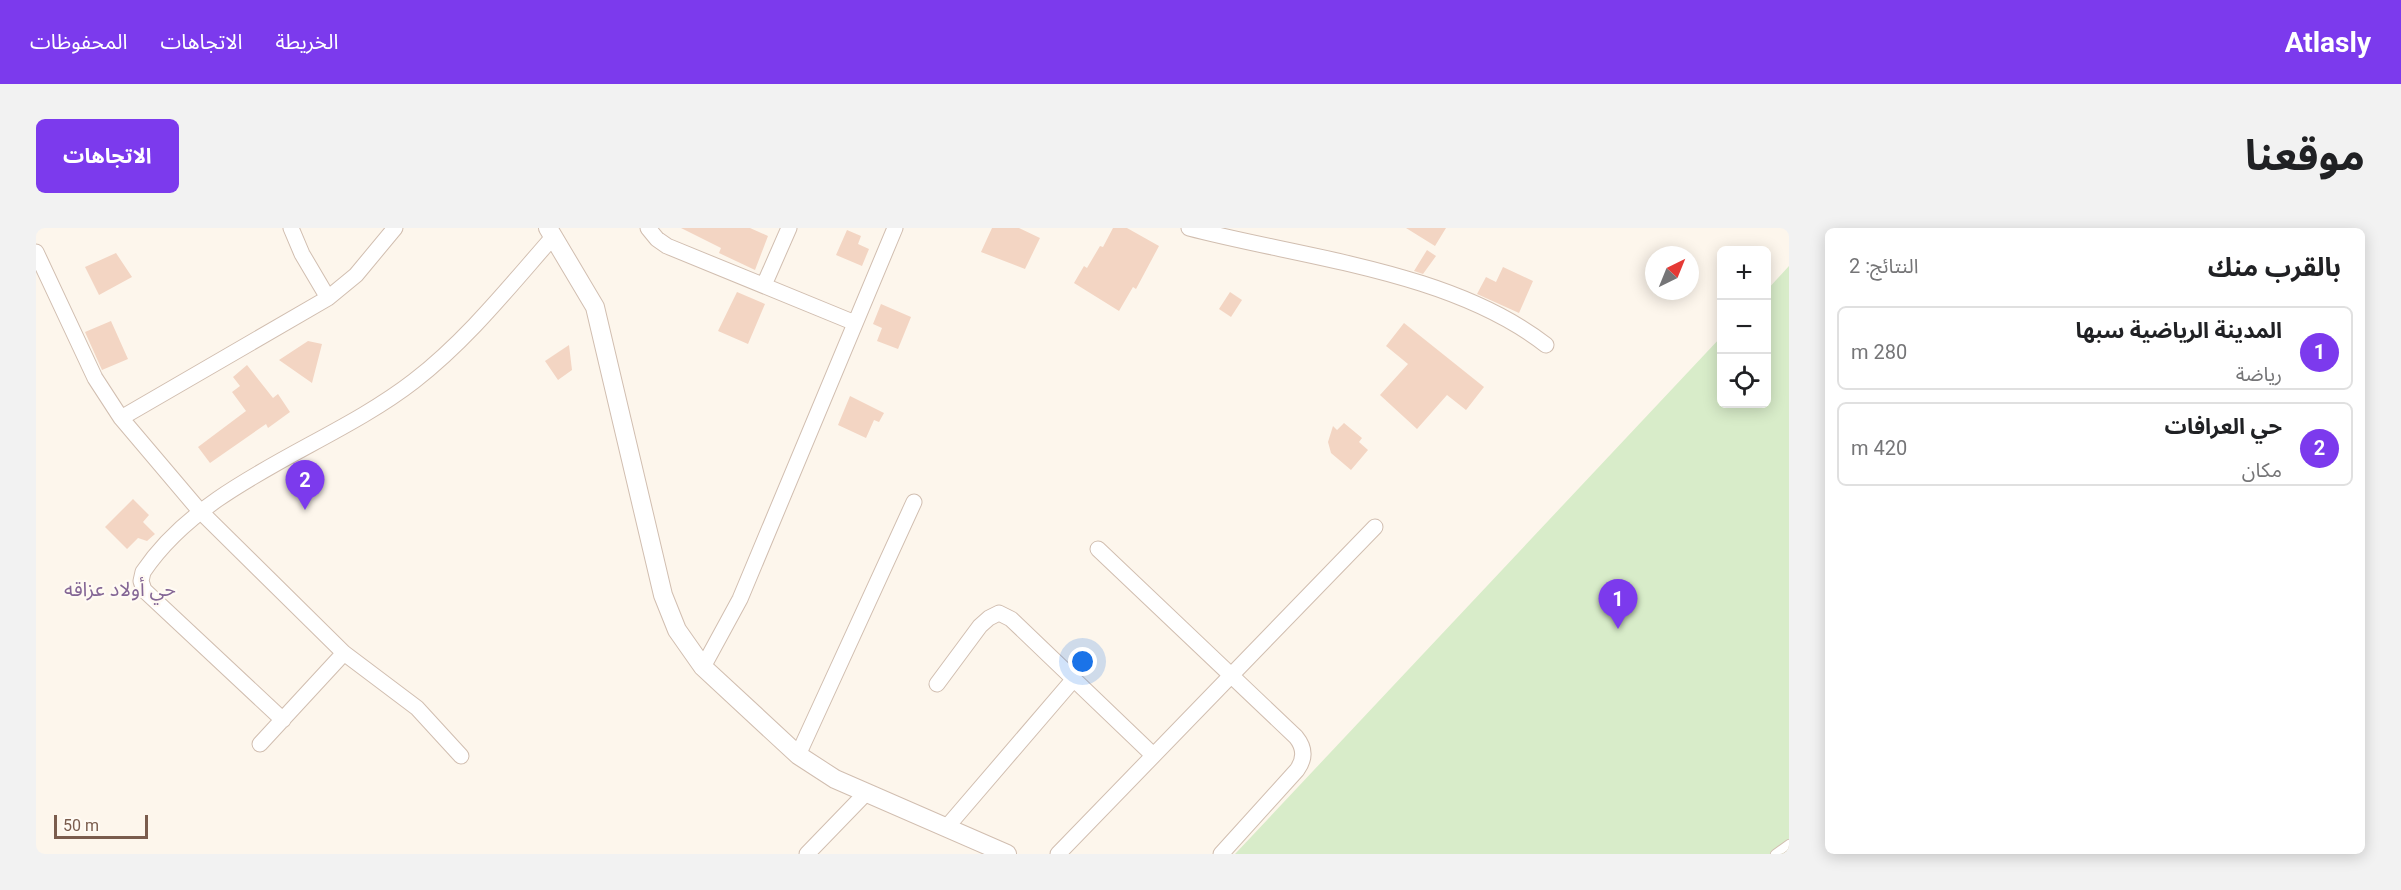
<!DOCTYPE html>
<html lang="ar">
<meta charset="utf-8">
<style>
:root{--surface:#fff;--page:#f2f2f2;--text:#202124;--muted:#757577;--line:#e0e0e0;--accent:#7c3aed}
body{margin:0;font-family:Roboto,"Noto Sans Arabic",sans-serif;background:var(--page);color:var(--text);direction:rtl}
.controls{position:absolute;right:18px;top:18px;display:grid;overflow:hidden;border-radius:9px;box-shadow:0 3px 15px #0003}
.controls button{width:54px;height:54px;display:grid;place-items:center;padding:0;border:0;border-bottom:2px solid var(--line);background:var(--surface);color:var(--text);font:30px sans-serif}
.compass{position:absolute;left:1609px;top:18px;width:54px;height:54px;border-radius:50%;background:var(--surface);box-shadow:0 3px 15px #0003;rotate:43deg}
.scale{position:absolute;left:18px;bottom:15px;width:94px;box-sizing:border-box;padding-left:6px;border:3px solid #7a5c4d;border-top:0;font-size:16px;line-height:21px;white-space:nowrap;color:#7a5c4d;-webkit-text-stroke:4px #fffaf3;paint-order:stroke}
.you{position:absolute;left:1047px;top:434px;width:21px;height:21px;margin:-15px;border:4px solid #fff;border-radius:50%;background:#1a73e8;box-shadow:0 0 0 9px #1a73e833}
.badge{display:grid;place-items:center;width:39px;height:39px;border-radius:50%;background:var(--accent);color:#fff;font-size:20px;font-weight:700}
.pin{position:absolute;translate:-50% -50px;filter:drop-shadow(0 2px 3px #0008)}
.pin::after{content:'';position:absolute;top:32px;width:21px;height:18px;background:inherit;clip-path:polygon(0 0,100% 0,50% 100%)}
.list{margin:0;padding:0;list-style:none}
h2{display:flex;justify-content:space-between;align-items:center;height:78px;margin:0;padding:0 24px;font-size:26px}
h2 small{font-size:20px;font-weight:400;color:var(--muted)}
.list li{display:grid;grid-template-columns:39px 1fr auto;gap:18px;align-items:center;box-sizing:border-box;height:84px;margin:0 12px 12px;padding:0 12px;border:2px solid var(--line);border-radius:9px}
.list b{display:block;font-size:22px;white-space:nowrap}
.list p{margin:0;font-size:20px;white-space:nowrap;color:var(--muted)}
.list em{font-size:20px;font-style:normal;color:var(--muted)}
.icon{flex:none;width:33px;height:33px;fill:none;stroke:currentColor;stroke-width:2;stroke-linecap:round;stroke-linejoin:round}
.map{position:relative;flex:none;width:1753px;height:626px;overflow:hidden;direction:ltr;border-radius:9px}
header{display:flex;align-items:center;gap:36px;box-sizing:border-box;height:84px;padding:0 30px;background:var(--accent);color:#fff}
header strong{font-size:28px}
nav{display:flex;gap:33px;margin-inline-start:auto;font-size:21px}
.intro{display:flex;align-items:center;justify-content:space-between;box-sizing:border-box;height:144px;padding:0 36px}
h1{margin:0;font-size:42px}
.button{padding:15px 27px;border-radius:9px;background:var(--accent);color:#fff;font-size:21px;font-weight:700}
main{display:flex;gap:36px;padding:0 36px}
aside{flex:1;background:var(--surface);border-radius:9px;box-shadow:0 3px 15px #0003}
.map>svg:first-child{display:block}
</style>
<header>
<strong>Atlasly</strong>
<nav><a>الخريطة</a><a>الاتجاهات</a><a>المحفوظات</a></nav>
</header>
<div class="intro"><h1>موقعنا</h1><a class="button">الاتجاهات</a></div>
<main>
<aside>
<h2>بالقرب منك<small>النتائج: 2</small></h2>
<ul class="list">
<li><span class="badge">1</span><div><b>المدينة الرياضية سبها</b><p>رياضة</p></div><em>280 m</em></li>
<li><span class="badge">2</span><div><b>حي العرافات</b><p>مكان</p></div><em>420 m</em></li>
</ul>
</aside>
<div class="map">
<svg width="1753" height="626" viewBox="0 0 1753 626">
<rect width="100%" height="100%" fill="#fdf6ec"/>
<path fill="#d8ecc9" d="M1753,38V626H1199L1685,109L1686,176H1730L1731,62Z"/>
<path fill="#f3d5c3" d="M645,0H714L732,8L719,42L683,25L685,20Z
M956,0H983L1004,10L989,41L945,24Z
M1077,0H1091L1123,18L1100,61L1097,59L1083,83L1038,55L1048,38L1051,40L1064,18L1067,19Z
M1370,0H1410L1399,18Z
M811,2L825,8L822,16L833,21L826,38L800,27Z
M1391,22L1400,28L1387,46L1378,43Z
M80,25L96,49L63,67L49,39Z
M1467,39L1497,53L1483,85L1441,66L1450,49L1460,54Z
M701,64L729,76L712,116L682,103Z
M1194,64L1206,72L1195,89L1183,81Z
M845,76L875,89L862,121L841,113L846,100L837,96Z
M75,93L92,131L66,142L49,104Z
M1368,95L1448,159L1430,182L1411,167L1381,201L1344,167L1372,136L1350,118Z
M272,113L286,116L276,155L243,132Z
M533,117L536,142L522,152L509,133Z
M211,137L237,170L242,166L254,184L232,200L230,196L174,235L162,219L210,183L196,164L204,158L197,149Z
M814,168L848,185L843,194L838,192L830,210L802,197Z
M1308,195L1326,210L1323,214L1332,222L1315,242L1295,225L1292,214L1297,198L1301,202Z
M97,271L113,287L107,294L119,306L111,313L102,310L91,321L69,299Z"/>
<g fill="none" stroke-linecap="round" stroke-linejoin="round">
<g stroke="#d1beb0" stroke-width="10">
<path id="service" d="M1739,626L1753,616"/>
</g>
<g stroke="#d1beb0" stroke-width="17">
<path id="minor" d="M255,0L266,26L292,70
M612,0L621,11L631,18L819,95
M1153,0C1267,30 1415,43 1510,117
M0,24L59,150L85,190L163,282L308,425L381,480L425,528
M728,57L753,0
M85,190L292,70L320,47L359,0
M1062,321L1260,509C1269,520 1269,531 1261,542L1185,626
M667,439L704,371L859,0
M901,456L944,398L953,390L963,385L975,391L1117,527
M247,492L108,362L105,353L107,344C169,252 293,219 378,153C431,112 473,59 517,9
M224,516L308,425
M762,527L878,274
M910,600L1037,452
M771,626L830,565
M1022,626L1339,299"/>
</g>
<g stroke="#d1beb0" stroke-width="20">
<path id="tertiary" d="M512,0L559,79L627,367L641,402L667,439L762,527L799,551L971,626"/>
</g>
<use href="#service" stroke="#fff" stroke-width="8"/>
<use href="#minor" stroke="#fff" stroke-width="15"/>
<use href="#tertiary" stroke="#fff" stroke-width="18"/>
</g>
<g text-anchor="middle" stroke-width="4.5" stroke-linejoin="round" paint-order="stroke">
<g font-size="20" fill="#846695" stroke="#fffaf3">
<text x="84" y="368">حي أولاد عزاقه</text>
</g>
</g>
</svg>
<div class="controls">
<button>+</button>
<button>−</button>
<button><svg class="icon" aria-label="locate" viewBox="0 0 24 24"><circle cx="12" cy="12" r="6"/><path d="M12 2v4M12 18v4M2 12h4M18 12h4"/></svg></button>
</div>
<svg class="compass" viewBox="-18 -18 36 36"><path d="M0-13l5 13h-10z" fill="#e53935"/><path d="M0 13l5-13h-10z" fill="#757577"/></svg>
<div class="scale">50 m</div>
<div class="you"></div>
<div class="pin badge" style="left:1582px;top:401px">1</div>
<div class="pin badge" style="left:269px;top:282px">2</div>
</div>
</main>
